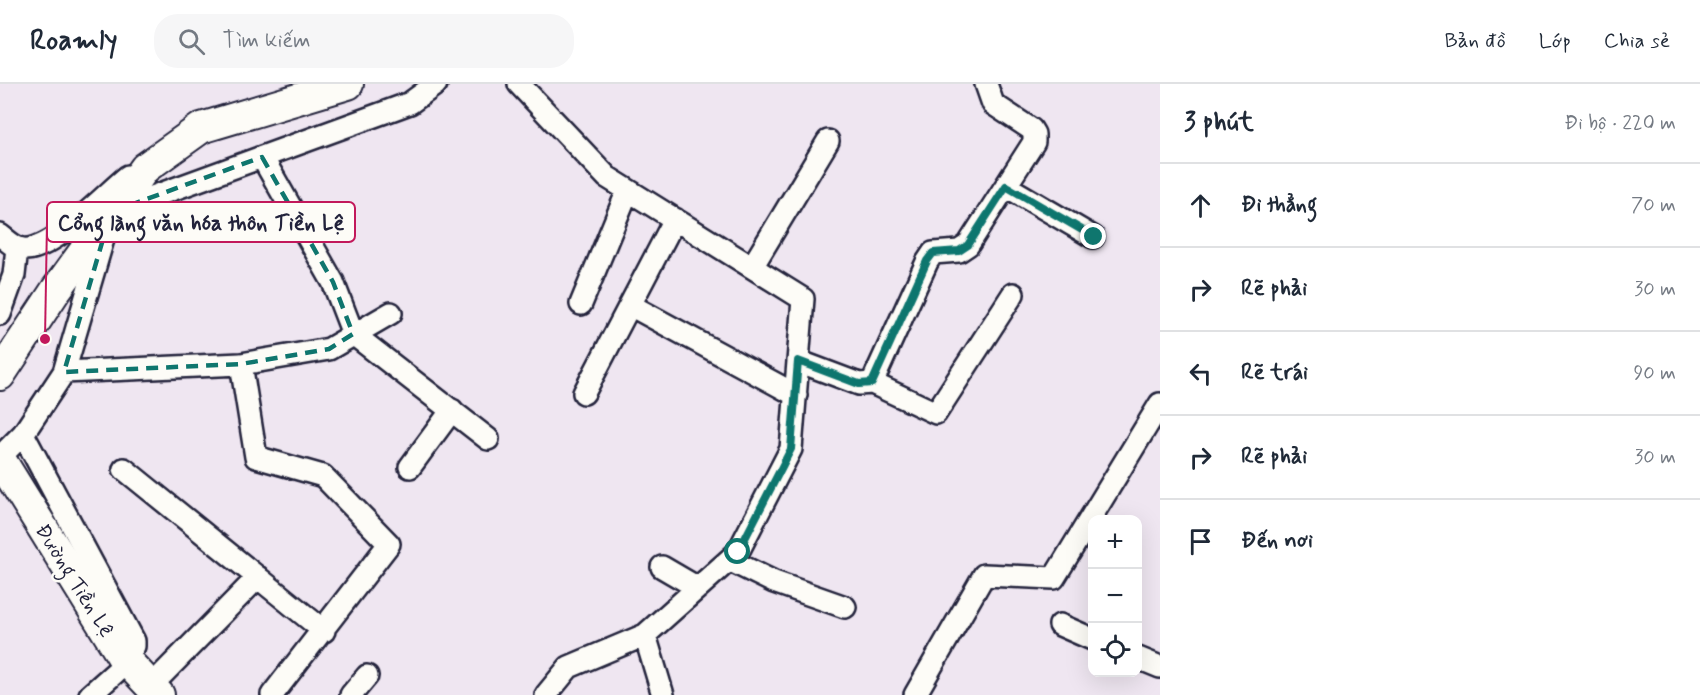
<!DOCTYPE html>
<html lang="vi">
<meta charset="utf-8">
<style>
:root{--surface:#fff;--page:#f6f6f7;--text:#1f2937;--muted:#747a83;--line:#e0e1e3}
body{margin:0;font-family:Mynerve,sans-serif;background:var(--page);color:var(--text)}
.controls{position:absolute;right:18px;bottom:18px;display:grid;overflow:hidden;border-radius:12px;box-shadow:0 6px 24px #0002}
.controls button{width:54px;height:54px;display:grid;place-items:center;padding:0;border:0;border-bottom:2px solid var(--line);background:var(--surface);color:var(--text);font:30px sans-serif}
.stop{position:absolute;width:18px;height:18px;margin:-14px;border:4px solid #0f766e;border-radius:50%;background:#fff}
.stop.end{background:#0f766e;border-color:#fff;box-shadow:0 2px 6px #0008}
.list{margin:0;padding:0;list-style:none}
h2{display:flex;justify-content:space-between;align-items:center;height:78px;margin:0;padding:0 24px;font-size:26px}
h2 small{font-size:20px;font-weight:400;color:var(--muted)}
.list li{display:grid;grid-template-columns:39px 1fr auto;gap:18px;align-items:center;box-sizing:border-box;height:84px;padding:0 24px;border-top:2px solid var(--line)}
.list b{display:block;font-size:22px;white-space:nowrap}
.list em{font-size:20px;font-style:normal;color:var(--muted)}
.icon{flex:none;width:33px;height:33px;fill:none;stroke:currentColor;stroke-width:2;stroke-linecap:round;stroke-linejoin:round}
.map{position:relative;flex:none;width:1160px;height:611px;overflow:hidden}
header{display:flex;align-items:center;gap:36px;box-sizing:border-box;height:84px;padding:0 30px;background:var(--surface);border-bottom:2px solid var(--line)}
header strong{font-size:28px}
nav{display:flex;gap:33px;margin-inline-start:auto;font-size:21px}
.search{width:420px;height:54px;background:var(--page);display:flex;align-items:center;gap:15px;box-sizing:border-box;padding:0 21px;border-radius:24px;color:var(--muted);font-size:22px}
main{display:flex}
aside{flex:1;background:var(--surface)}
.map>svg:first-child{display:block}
</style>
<header>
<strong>Roamly</strong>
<div class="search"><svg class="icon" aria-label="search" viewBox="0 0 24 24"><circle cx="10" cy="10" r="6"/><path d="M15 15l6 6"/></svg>Tìm kiếm</div>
<nav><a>Bản đồ</a><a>Lớp</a><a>Chia sẻ</a></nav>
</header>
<main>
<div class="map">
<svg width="1160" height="611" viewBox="0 0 1160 611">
<rect width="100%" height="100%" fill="#efe6f1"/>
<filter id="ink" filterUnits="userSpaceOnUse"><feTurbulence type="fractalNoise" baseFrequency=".0167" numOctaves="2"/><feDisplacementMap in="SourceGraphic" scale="12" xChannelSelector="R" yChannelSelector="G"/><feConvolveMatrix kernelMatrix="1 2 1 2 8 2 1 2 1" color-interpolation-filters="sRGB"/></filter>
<g filter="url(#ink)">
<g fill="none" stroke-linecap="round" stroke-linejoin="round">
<g stroke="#22223b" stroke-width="26">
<path id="street" d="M519,0L607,93L803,215L791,365L738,468L645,551L569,583L546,611
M262,73L333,198L353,250L488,355
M1006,102L1093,153
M0,151C7,156 14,164 23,165C52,168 105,110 128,92
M752,183L828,57
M581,220L628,106
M630,221L796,311
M0,230L14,191L17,164
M798,277L859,300L872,299L927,178L933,169L959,167L968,161L1034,58V50L1031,45L993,20L986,0
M241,280L256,373L323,392L389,460L272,611
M64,288L241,280L329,265L391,229
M872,299L936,329L1013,210
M584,309L675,135
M23,350L134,557V562L122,572
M0,373L23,350L64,288L111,128L410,19L436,0
M410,383L452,326
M124,385L324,547
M729,476L774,498L845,523
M662,483L698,504
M1060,541L1092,555
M645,551L663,611
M1138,574L1160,583
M150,603L258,493
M90,611L127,578
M351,611L367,592
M915,611L984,491L1054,494L1160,320"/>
</g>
<g stroke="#22223b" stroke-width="34">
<path id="secondary" d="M0,291L56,206L145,84L201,44L348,0
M0,375L122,572L159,611"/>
</g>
<use href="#street" stroke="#fdfcf7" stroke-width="21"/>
<use href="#secondary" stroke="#fdfcf7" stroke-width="30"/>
</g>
</g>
<g fill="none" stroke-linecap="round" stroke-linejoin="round" filter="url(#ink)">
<path stroke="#0f766e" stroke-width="8" d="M738,468L791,365L798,277L859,300L872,299L927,177L933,169L959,167L968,161L1006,102L1094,153"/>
</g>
<path fill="none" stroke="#0f766e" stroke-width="4.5" stroke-dasharray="12 8" stroke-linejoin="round" d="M262,73L333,198L353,250L329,265L241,280L64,288L111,128Z"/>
<g text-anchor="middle" stroke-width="5" stroke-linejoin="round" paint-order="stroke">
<g font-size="21" fill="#22223b" stroke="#fdfcf7">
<text transform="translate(75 496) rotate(58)" y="7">Đường Tiền Lệ</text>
</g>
</g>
<path fill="none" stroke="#c2185b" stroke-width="2" d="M45 255L47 138"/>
<circle fill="#c2185b" stroke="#fdfcf7" stroke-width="2" cx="45" cy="255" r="6"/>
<rect fill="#fdfcf7" stroke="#c2185b" stroke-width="2" x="47" y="118" width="308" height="40" rx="6"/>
<g font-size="22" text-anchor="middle" font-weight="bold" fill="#22223b">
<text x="201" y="146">Cổng làng văn hóa thôn Tiền Lệ</text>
</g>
</svg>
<div class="controls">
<button>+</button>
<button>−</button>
<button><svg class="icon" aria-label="locate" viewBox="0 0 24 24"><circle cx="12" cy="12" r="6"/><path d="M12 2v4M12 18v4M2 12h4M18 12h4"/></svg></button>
</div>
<div class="stop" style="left:738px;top:468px"></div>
<div class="stop end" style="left:1094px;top:153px"></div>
</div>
<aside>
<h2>3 phút<small>Đi bộ · 220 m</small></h2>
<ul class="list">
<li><svg class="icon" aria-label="ahead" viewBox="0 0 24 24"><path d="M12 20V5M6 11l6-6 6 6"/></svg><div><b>Đi thẳng</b></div><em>70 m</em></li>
<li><svg class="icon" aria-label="right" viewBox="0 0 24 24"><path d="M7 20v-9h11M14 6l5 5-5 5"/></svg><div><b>Rẽ phải</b></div><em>30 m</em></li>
<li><svg class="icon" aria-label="left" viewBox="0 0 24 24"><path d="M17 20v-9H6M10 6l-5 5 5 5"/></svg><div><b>Rẽ trái</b></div><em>90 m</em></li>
<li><svg class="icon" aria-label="right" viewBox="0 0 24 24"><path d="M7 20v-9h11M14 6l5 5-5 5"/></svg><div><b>Rẽ phải</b></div><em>30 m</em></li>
<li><svg class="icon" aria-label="arrive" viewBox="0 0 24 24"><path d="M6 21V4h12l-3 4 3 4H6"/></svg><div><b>Đến nơi</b></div></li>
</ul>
</aside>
</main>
